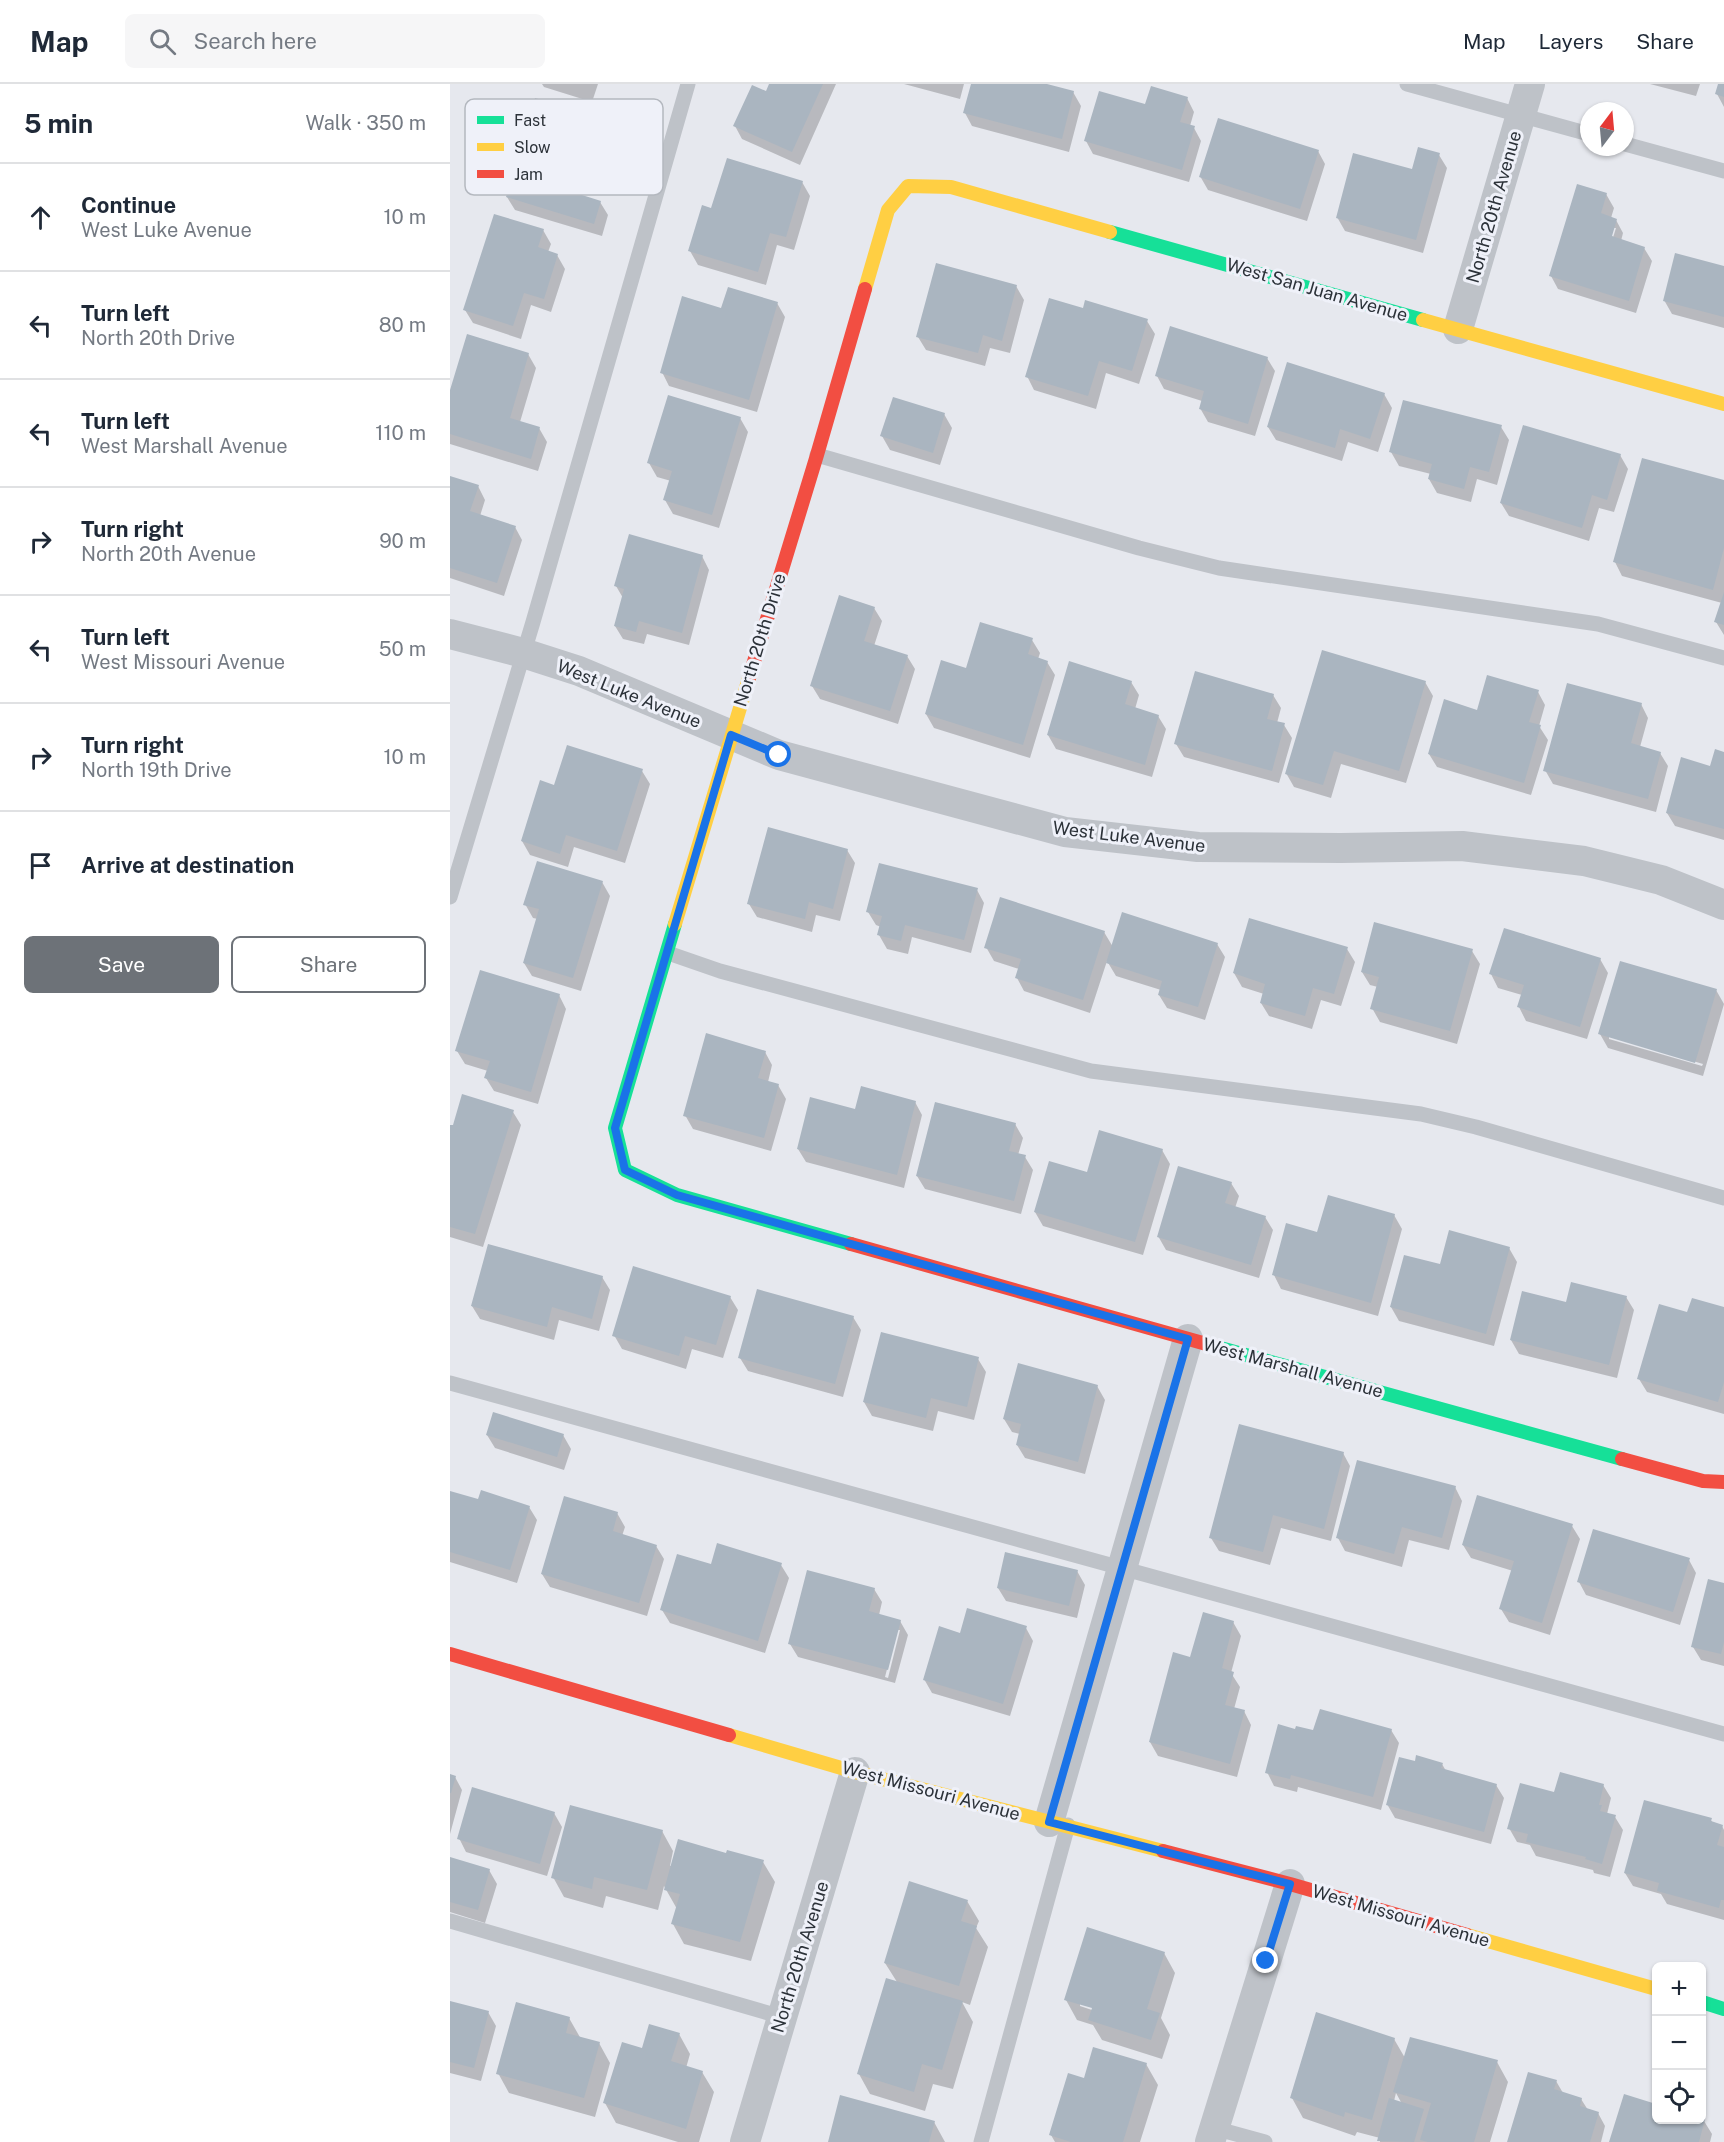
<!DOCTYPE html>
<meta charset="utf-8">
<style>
:root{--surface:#fff;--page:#f6f6f7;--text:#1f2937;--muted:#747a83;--line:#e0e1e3;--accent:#6d7278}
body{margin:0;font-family:"Public Sans",sans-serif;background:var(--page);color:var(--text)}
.controls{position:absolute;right:18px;bottom:18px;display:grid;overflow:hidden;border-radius:9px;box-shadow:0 2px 4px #0004}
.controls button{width:54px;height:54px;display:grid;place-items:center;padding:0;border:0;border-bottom:2px solid var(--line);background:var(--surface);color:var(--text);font:30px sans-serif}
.compass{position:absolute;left:1130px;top:18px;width:54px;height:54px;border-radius:50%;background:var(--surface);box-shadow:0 2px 4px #0004;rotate:16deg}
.stop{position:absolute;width:18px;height:18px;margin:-14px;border:4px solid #1a73e8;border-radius:50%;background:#fff}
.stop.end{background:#1a73e8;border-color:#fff;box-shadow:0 2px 6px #0008}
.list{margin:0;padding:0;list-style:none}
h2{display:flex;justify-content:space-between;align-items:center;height:78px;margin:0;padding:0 24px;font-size:26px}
h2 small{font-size:20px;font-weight:400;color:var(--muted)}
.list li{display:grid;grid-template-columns:39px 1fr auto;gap:18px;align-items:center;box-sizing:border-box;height:108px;padding:0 24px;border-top:2px solid var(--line)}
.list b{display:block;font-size:22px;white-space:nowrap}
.list p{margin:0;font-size:20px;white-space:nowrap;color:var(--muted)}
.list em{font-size:20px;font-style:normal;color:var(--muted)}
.actions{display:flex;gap:12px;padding:18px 24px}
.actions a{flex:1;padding:14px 0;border:2px solid var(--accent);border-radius:9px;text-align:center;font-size:21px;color:var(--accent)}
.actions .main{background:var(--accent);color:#fff}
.icon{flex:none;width:33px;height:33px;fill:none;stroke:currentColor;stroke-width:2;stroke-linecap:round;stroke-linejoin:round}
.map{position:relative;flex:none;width:1274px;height:2058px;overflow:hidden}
header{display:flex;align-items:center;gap:36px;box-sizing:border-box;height:84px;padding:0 30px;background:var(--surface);border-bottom:2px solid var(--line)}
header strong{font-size:28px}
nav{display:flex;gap:33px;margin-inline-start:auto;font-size:21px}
.search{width:420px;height:54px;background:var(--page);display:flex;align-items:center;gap:15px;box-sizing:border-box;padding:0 21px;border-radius:9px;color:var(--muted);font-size:22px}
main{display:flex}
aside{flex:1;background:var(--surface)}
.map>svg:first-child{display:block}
</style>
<header>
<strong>Map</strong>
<div class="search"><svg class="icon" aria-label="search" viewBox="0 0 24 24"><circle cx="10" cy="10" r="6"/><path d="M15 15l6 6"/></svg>Search here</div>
<nav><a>Map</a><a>Layers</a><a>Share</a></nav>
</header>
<main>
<aside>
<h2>5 min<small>Walk · 350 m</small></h2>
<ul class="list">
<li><svg class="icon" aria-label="ahead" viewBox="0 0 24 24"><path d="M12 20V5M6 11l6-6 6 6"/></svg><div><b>Continue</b><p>West Luke Avenue</p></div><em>10 m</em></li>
<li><svg class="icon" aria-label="left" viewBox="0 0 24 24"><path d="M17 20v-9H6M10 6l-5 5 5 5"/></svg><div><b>Turn left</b><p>North 20th Drive</p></div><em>80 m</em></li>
<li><svg class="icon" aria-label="left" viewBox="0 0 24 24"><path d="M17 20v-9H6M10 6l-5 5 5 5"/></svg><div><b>Turn left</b><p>West Marshall Avenue</p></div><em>110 m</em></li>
<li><svg class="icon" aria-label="right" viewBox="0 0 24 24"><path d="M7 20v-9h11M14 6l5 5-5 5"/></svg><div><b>Turn right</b><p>North 20th Avenue</p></div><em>90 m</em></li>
<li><svg class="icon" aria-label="left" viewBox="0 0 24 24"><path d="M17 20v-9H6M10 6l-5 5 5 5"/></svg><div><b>Turn left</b><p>West Missouri Avenue</p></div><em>50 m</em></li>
<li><svg class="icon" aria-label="right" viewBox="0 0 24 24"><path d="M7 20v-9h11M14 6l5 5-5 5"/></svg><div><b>Turn right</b><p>North 19th Drive</p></div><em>10 m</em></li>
<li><svg class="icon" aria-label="arrive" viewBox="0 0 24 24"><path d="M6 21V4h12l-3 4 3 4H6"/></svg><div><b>Arrive at destination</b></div></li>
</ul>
<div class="actions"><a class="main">Save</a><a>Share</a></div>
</aside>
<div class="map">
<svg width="1274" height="2058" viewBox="0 0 1274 2058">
<rect width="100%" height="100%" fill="#e6e8ee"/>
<path fill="#0003" fill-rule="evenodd" d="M92,0H148L142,18L94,3Z
M321,0H386L350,81L292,55L285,42L316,9Z
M454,0H514L510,15Z
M522,0H591L623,8L631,22L619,68L522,42L515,29Z
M1200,0H1250L1246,12Z
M1270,0H1274V23L1267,10Z
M737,14L744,28L740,42L744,44L751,57L739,98L643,70L636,57L696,22Z
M134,31L142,44L122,110L150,118L158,131L152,152L65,126L57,113Z
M868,67L875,80L857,137L758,106L750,92Z
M989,71L997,84L973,169L895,147L887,133Z
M352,98L360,112L344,166L327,161L316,201L248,181L240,167L262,126Z
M1156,110L1164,124L1161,134L1166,136L1173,149L1171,157L1194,164L1202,177L1186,229L1108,205L1101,192ZM1162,144H1166L1161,160Z
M93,146L101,160L98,168L107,171L115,185L101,228L81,221L71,255L23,239L15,226Z
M1274,183V244L1222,230L1214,216Z
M566,202L574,216L560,269L540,264L535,282L476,266L468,253Z
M327,219L335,233L307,328L219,302L212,288L272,226Z
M634,226L697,237L705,250L689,300L656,289L646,325L584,306L577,292Z
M78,270L86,284L70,338L89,344L97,358L88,387L0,360V311Z
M817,274L825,287L805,352L758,338L750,324L752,317L714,305L707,292Z
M934,310L942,324L928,368L898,358L892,377L826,356L818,343Z
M494,330L502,344L490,381L440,366L432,352Z
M290,334L298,348L269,444L223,430L215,416L221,397L207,393L199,379Z
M1051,343L1059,356L1047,401L1027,395L1021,418L987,409L979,395L981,390L949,382L941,368Z
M1170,371L1178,385L1164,428L1149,424L1139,457L1059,432L1051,419Z
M0,393L28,402L35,416L30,432L65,443L72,456L54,512L0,494Z
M1274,398V551L1266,538L1272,519L1172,492L1165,478Z
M252,472L259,486L239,561L197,550L194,560L173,555L165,542L173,514L166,502Z
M424,524L432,537L424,562L457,572L465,585L448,640L370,615L362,602Z
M582,556L590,569L588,575L597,578L605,591L580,674L484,644L476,630L517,586Z
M681,598L689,611L685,625L708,632L716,645L702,693L606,665L598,651Z
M975,598L983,612L956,699L891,680L881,714L844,703L836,689Z
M1088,608L1095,621L1089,642L1098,656L1081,711L987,683L979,670L1028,627Z
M823,611L831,624L827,639L834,641L842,654L829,699L734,673L726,660Z
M1191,620L1198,634L1190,663L1210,669L1218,682L1206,728L1103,700L1095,686Z
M1274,669V756L1225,742L1217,729Z
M192,687L200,700L175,779L124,763L118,783L80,771L72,757Z
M397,766L405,779L390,837L366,831L362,848L307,833L299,820Z
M152,798L160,812L131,907L82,892L74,879L88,835L83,834L75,820Z
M527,806L534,819L521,869L462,853L458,870L437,865L429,851L431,843L426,841L418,828Z
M654,848L663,863L767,860L775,873L755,936L717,924L709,911L711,906L666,892L657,877L640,929L574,907L567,894L569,885L544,877L536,863Z
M897,865L905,878L891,922L871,916L862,945L819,932L811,919L814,910L792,903L784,889Z
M1022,867L1030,880L1007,960L930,938L922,924L928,903L920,901L912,888Z
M1150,875L1158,889L1137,955L1076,937L1069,923L1072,911L1048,904L1041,890Z
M1266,906L1274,920L1253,992L1158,964L1150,950ZM1159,952L1253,980L1252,982L1159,955Z
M109,911L116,925L88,1020L44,1007L36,994L38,987L15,980L7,967Z
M315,968L322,981L318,998L328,1001L336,1015L321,1067L243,1045L235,1031Z
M465,1018L472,1031L454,1104L356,1078L348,1065L406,1027Z
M63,1028L71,1041L33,1163L0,1153V1042Z
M565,1040L573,1054L568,1071L575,1073L583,1086L571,1130L475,1105L467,1092Z
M712,1066L720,1080L693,1171L593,1142L585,1128Z
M781,1099L789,1112L785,1124L815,1133L823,1146L809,1194L716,1166L708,1152Z
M944,1131L952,1145L928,1232L831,1205L824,1191L868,1150Z
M1059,1164L1067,1178L1044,1262L949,1237L941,1223L991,1182Z
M152,1193L160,1206L149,1247L109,1236L104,1256L30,1235L22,1222Z
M280,1213L288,1226L273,1274L242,1265L236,1285L172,1265L164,1251Z
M1176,1213L1184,1226L1167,1294L1069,1270L1061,1256L1117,1220Z
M1274,1224V1330L1197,1308L1189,1295L1238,1230Z
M403,1233L411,1246L393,1313L298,1287L290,1274Z
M528,1275L536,1288L524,1336L488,1327L483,1347L422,1332L414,1318Z
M647,1302L655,1316L635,1390L575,1374L567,1361L570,1350L562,1348L554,1335Z
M37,1351H113L121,1365L114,1386L45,1364Z
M893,1369L900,1382L881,1457L831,1444L820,1481L769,1467L761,1454Z
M1005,1403L1012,1417L999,1466L959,1456L952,1483L895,1467L888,1454Z
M0,1408L29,1417L79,1423L87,1436L67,1499L0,1478Z
M167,1429L175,1443L172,1452L206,1462L214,1475L197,1532L100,1503L92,1490Z
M1122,1442L1130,1455L1100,1551L1059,1538L1051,1525L1063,1487L1021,1474L1013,1461Z
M1239,1476L1246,1489L1230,1541L1136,1511L1129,1498Z
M331,1481L339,1494L315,1569L220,1539L212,1526L262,1482Z
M627,1487L635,1501L627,1534L556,1517L548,1504Z
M1274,1501V1582L1251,1576L1243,1563Z
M424,1505L432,1518L429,1531L450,1537L458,1551L445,1599L348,1573L340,1560ZM447,1546H450L438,1594L435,1593Z
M783,1538L791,1552L781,1589L790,1603L784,1625L794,1627L801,1641L787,1693L708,1672L700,1658L741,1575Z
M576,1544L583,1557L560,1632L482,1609L474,1595L511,1551Z
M941,1646L949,1659L931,1726L848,1703L847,1708L824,1702L817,1688L846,1647L864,1648Z
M966,1679L992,1680L996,1687L1046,1701L1054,1714L1041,1760L945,1734L937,1720Z
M0,1692L5,1693L12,1706L0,1750Z
M1153,1701L1161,1714L1157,1730L1165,1733L1173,1746L1160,1793L1144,1789L1143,1786L1086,1772L1080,1761L1067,1758L1059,1744L1105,1710Z
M104,1729L112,1743L97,1792L16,1768L9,1754Z
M1261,1736L1263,1740L1272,1742L1274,1746V1836L1217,1820L1211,1810L1183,1802L1175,1789Z
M212,1747L223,1767L220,1782L277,1771L313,1778L325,1798L301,1877L234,1860L223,1840L227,1825L214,1802L208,1826L156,1812L153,1824L114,1813L103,1793Z
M0,1774L39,1786L47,1800L35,1839L0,1828Z
M517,1817L529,1837L526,1844L538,1863L520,1921L512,1918L523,1938L503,2005L483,2000L475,2027L420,2010L409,1990L447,1898L435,1879Z
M714,1869L725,1889L711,1934L720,1951L712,1975L652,1956L643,1941L627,1936L616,1916ZM630,1919L649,1925L648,1928L630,1922Z
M0,1918L38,1928L46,1942L31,1997L0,1989Z
M119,1934L131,1955L149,1959L160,1979L145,2033L59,2009L48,1989Z
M229,1950L240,1970L236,1984L252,1988L264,2008L249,2058H228L166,2039L155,2019L193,1966Z
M944,1955L955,1974L1047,1978L1058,1998L1040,2058H930V2054L907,2048L905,2052L853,2034L842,2014ZM946,2009L952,2020L944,2017Z
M696,1980L708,2001L690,2058H605L601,2051L635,1996Z
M1106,1997L1113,2009L1131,2015L1138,2026L1148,2029L1155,2042L1151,2058H1059Z
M1174,2012L1206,2022V2036L1254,2037L1262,2050L1260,2058H1160Z
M484,2038L495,2058H379Z"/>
<path fill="#aab5c0" d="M319,0H373L342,68L283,42L302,1L316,7Z
M521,0H597L624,7L612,55L513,29Z
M1268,0H1274V13L1265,10Z
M701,2L738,13L730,38L745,42L732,86L634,57L649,7L695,20Z
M85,14L135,29L113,105L151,117L144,140L56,113Z
M768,34L869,66L850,125L749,93Z
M968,63L990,69L966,156L886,134L903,69L962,85Z
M277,74L353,97L336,153L320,149L308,188L238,167L252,121L261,124Z
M1127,100L1157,109L1151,129L1167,135L1162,152L1195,163L1179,217L1099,192Z
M44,130L94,145L88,163L108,170L94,215L74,209L63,242L13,226Z
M1225,169L1274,182V233L1213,217Z
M486,179L567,201L552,257L533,251L528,269L466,253Z
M278,203L328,218L299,316L210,289L232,212L271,224Z
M599,214L633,224L635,216L698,235L682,287L649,277L638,312L575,293Z
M720,242L818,273L798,340L749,325L754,307L705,292Z
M17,250L79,269L60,334L90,343L81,375L0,350V306Z
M837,278L935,309L920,355L890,345L885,364L817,343Z
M218,311L291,333L262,431L213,416L222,387L197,379Z
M443,313L495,329L483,369L430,352Z
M953,316L1052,341L1039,388L1020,383L1014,405L978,395L982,380L939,368Z
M1073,341L1171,370L1157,416L1142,411L1132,444L1050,419Z
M1192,374L1274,396V464L1263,506L1163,478Z
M0,392L29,401L20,427L66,442L47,499L0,484Z
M179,450L253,471L232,549L189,537L186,548L164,542L174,505L164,502Z
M1274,508V541L1264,538Z
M389,511L425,523L414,557L458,571L440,627L360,602Z
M530,538L583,554L578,570L598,577L573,661L475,630L491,576L516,584Z
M872,566L976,597L949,687L884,667L873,701L835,690Z
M619,577L682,597L675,620L709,631L695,681L597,651Z
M745,587L824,610L817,635L835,639L822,687L724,660Z
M1037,591L1089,606L1079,638L1091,641L1074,699L978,670L994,615L1027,626Z
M1117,599L1192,619L1181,659L1211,668L1198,715L1093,687Z
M117,661L193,685L167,767L116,751L110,770L71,757L90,696L104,701Z
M1265,665L1274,668V745L1216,729L1231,673L1260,682Z
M318,743L398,765L383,825L359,818L355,835L297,820Z
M87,777L153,797L123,894L73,879L89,825L73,821Z
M429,779L528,804L514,856L455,841L451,857L427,851L432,832L416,828Z
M550,813L655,847L633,916L565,894L571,875L534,864Z
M672,828L768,859L748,923L708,911L712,897L656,879Z
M799,834L898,863L884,910L863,904L855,932L810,919L815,900L783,889Z
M924,838L1023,865L1000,947L920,925L929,893L911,888Z
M1054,844L1151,874L1130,943L1067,923L1074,901L1039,890Z
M1170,877L1267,905L1245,979L1148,950Z
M30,886L110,910L81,1008L34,994L40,977L5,967Z
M256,949L316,967L308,994L329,1000L314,1054L233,1032Z
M411,1002L466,1017L447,1091L347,1065L360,1013L405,1025Z
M12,1010L64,1026L25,1150L0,1143V1041H3Z
M485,1018L566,1039L559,1067L576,1071L564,1117L466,1092Z
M649,1046L713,1065L685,1158L584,1128L599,1077L637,1088Z
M728,1082L782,1098L775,1119L816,1132L801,1181L707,1153Z
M878,1111L945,1130L921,1219L822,1191L836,1139L867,1148Z
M999,1146L1060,1163L1036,1250L940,1223L954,1171L990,1180Z
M38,1160L153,1192L142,1235L102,1223L97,1243L21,1222Z
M183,1182L281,1212L266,1261L235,1252L229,1272L162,1252Z
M1121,1198L1177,1212L1159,1281L1060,1256L1072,1207L1116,1218Z
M307,1205L404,1232L385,1300L288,1274Z
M1242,1214L1274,1223V1298L1268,1318L1187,1295L1209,1220L1237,1228Z
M431,1248L529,1273L517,1323L481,1314L476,1334L413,1318Z
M568,1279L648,1301L628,1378L566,1361L571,1340L553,1335Z
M43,1328L114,1350L107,1373L36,1351Z
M789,1340L894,1368L874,1445L823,1431L813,1468L759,1454Z
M907,1376L1006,1402L992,1454L952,1443L944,1470L886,1454Z
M31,1406L80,1422L60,1486L0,1468V1407L28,1415Z
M1027,1411L1123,1440L1092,1539L1049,1525L1064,1477L1012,1461Z
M114,1412L168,1428L163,1447L207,1461L189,1519L91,1490Z
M1143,1445L1240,1474L1223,1528L1127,1498Z
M267,1459L332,1479L308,1557L210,1526L227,1470L261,1480Z
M555,1468L628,1486L619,1522L547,1504Z
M357,1486L425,1504L419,1527L451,1536L438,1586L338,1560Z
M1258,1495L1274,1499V1558L1271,1570L1241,1563Z
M517,1524L577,1542L553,1620L473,1596L489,1542L510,1549Z
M753,1528L784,1537L772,1584L784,1588L775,1621L795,1626L780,1680L699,1658L723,1568L740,1573Z
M870,1625L942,1645L923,1713L841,1691L840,1695L815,1689L828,1640L845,1645L846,1642L863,1646Z
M966,1671L993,1679L991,1684L1047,1700L1034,1748L936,1721L949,1673L965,1677Z
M1110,1688L1154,1700L1149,1721H1152L1150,1727L1166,1731L1152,1780L1135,1775L1136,1773L1076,1758L1078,1750L1057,1745L1070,1699L1104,1708Z
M0,1690L6,1692L1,1709H0Z
M22,1703L105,1728L90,1780L7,1755Z
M1194,1716L1262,1734L1261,1737L1273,1741L1267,1761L1274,1763V1816H1271L1269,1824L1207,1807L1209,1799L1174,1789Z
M120,1721L213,1746L197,1806L144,1793L142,1805L101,1794Z
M228,1755L276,1769L277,1766L314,1776L290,1858L221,1840L230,1810L214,1806Z
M0,1773L40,1785L28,1826L0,1818Z
M459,1797L518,1816L511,1837L527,1842L509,1902L434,1879Z
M637,1843L715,1868L697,1925L710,1929L701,1956L638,1936L642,1924L614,1916Z
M436,1894L513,1917L492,1986L472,1980L464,2008L407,1990Z
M0,1917L39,1927L24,1984L0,1978Z
M66,1918L120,1933L116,1949L150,1958L134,2014L46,1990Z
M866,1928L945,1954L922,2036L895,2028L894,2033L840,2014Z
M199,1940L230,1949L221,1977L253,1987L236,2045L153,2019L172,1958L192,1964Z
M960,1953L1048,1976L1024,2058H978L970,2056L981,2019L943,2008Z
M643,1963L697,1979L673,2058H621L599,2051L618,1989L634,1994Z
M1078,1988L1107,1996L1104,2005L1132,2014L1130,2022L1149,2028L1140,2058H1057Z
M1174,2010L1206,2020V2036L1255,2035L1249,2058H1159Z
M390,2011L485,2037L479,2058H378Z
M939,2014L974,2025L964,2058L927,2057Z"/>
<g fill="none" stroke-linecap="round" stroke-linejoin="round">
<path stroke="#bec2c8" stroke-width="15" d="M957,0L1139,50
M1175,60L1274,87
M367,371L689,464L769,484L1148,540L1274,574
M0,813L83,538L238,0
M218,869L270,887L641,987L971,1030L1026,1043L1274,1114
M0,1299L1274,1650
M0,1837L332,1933
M764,2044L815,2058
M531,2058L618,1741"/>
<path stroke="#bec2c8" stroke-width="30" d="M1008,245L1080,0
M0,550L73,569L129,587L329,671L615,748L748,763L891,764L1012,762L1134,777L1211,796L1274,821
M599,1738L738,1255
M295,2058L405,1688
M760,2058L840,1800"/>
<path stroke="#16e098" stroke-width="14" d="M660,148L973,236
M225,840L165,1044L175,1086L227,1111L401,1160
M767,1263L1172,1375
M1252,1918L1274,1925"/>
<path stroke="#ffcf43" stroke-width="14" d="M415,205L438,126L458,102L501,103L660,148
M973,236L1274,320
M225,840L299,594
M279,1651L405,1688L713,1767
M1017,1851L1206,1905"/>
<path stroke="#f24e42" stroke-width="14" d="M299,594L367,371L415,205
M401,1160L767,1263
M1172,1375L1253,1397L1274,1398
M0,1570L279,1651
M713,1767L840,1800L1017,1851"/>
</g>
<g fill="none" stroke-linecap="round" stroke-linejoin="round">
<path stroke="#1a73e8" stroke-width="8" d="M329,671L281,651L165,1044L175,1086L227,1111L738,1255L599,1738L840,1800L816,1877"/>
</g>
<g text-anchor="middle" stroke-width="6" stroke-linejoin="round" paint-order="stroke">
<g font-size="18" fill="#2c3239" stroke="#eff1f9">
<text transform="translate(1044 123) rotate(-74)" y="6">North 20th Avenue</text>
<text transform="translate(867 206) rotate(16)" y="6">West San Juan Avenue</text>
<text transform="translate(310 556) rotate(-73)" y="6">North 20th Drive</text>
<text transform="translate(179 610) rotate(22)" y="6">West Luke Avenue</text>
<text transform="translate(679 753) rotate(7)" y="6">West Luke Avenue</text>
<text transform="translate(843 1284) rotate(15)" y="6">West Marshall Avenue</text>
<text transform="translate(481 1707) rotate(15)" y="6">West Missouri Avenue</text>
<text transform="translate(951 1832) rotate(16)" y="6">West Missouri Avenue</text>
<text transform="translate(350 1873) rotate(-73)" y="6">North 20th Avenue</text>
</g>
</g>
<rect x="15" y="15" width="198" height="96" rx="9" fill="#eff1f9" stroke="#b4b8bf" stroke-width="1.5"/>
<rect x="27" y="32" width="27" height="8" fill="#16e098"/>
<rect x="27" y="59" width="27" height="8" fill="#ffcf43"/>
<rect x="27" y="86" width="27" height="8" fill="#f24e42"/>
<g font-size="16" fill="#2c3239">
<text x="64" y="42">Fast</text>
<text x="64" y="69">Slow</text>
<text x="64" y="96">Jam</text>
</g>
</svg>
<div class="controls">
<button>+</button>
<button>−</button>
<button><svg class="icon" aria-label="locate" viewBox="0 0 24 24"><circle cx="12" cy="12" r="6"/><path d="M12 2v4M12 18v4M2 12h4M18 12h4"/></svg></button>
</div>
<svg class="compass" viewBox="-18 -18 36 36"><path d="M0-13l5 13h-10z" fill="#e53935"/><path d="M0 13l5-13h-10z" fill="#747a83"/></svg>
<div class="stop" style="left:329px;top:671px"></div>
<div class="stop end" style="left:816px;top:1877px"></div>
</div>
</main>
